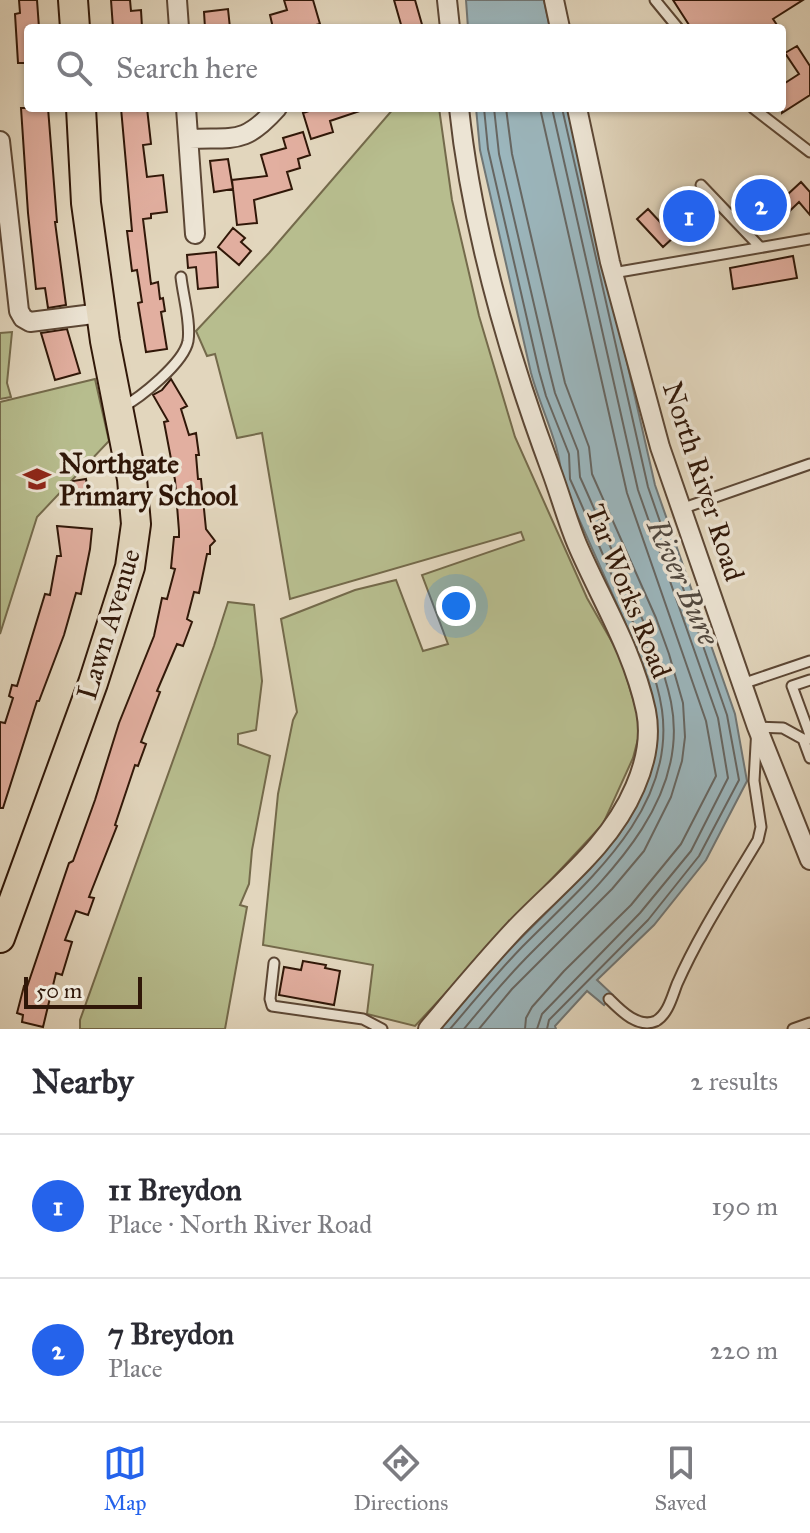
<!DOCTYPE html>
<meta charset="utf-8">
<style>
:root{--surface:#fff;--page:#f2f2f3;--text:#2b2b33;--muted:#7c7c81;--line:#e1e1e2;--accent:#2563eb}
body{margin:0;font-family:"IM FELL Great Primer",serif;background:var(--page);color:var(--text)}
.scale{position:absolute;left:24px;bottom:20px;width:118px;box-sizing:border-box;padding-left:8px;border:4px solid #301708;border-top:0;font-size:22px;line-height:28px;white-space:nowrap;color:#301708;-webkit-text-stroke:6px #ece4d4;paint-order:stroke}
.you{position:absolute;left:456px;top:606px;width:28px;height:28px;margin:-20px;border:6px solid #fff;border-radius:50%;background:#1a73e8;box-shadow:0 0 0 12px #1a73e833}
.badge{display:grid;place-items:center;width:52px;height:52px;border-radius:50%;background:var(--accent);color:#fff;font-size:26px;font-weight:700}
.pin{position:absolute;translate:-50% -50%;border:4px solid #fff;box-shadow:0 2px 8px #0006}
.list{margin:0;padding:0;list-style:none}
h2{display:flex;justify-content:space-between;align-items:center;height:104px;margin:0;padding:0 32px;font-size:34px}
h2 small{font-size:26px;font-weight:400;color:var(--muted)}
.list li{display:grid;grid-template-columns:52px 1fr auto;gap:24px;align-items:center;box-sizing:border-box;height:144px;padding:0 32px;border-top:2px solid var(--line)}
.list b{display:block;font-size:30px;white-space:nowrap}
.list p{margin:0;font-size:26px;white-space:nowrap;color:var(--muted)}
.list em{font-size:26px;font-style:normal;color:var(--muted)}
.icon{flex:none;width:44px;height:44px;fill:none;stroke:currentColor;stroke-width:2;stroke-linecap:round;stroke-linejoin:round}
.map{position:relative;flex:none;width:810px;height:1029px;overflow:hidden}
.search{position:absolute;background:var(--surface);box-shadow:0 2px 6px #0004;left:24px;right:24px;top:24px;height:88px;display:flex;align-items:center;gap:20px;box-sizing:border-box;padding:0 28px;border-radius:8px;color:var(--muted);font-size:30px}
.sheet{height:392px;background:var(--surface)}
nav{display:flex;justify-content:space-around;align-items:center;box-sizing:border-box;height:112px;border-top:2px solid var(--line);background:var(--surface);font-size:22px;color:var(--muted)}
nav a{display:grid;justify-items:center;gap:4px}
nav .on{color:var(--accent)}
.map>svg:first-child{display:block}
</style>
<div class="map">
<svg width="810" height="1029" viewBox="0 0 810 1029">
<rect width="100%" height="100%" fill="#e2d6bd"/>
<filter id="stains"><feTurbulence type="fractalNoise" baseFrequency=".0025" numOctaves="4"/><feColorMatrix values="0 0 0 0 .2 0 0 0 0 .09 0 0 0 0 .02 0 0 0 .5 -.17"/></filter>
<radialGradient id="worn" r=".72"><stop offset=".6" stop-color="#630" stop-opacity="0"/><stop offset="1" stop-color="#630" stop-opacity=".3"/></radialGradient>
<path fill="#b7bd8e" stroke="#746a4b" stroke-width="2" d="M394,108H439L452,200L479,316L515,437L587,598L620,656L637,712L639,735L633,758L603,824L415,1026L367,1014L373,965L263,945L278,794L293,720L297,712L281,619L355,590L396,580L423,651L448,644L422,575L524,540L521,532L290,599L262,433L237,438L215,354L207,356L196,331L269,253Z
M12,332L7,383L11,397L0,399V333Z
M95,379L109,441L37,517L0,634V402Z
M228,602L254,605L262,681L256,730L238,734V744L270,756L252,850L249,884L240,905L247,907L225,1029H80V1020L214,646Z"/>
<path fill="#9bb6bd" stroke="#707675" stroke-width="2" d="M466,0H544L550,28H468Z
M476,108H569L655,485L735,714L747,781L706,860L654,925L597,980L613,995L604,1005L587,991L555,1026L556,1029H440L491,968L590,869L620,833L638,797L640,663L628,629L562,481C560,443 541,410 531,373L480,150Z"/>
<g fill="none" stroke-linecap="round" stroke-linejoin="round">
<path stroke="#666662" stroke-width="2" d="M450,1029C474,1001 497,973 522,947C585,883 676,811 662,710C656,669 636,629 619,591C602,554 587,516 570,479L569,454L546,396L539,371L488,149L484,108
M464,1029C486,1002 508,976 532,952C596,887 692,806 671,702C663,663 645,625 629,589C612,552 597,514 580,477L578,451L555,393L549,369L499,154L494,108
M479,1029L512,989L612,889L644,851L671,797L682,761L685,737L683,703L669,654L656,618L592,474L589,447L565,383L512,154L506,108
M525,1029L526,1018L532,1007L564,971L631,905L681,844L716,776L706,721L627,493L540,108
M537,1029L542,1014L640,913L691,851L728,778L718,718L638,490L552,108
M547,1029L549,1020L648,920L699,856L739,780L727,715L648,487L562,108"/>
</g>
<path fill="#e2afa0" stroke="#301708" stroke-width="2" d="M19,0H37L39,28H28V63H18L15,14L20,13Z
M111,0H130L131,11L141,10L142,27L113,28Z
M284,0H313L320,24L303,28H273L270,15L287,10Z
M394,0H415L423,28H402Z
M673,0H803L773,19L779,28H691Z
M228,9L230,28H205L204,12Z
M797,46L810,66V95L782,113V85L799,74L785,53Z
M21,108H48L57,222H55L66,305L48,308L45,288L36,289L28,213Z
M121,108H147L151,144L143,145L147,177L163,175L167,212L151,214V218L143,219L151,284L158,282L160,299L163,298L165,311L161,312L167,349L146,352L138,303L142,302L137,270L132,271L127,231H132Z
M318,108H362L363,110L330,121L333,132L311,139L303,113Z
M303,132L310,155L298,159L300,168L287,172L292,189L254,200L257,223L237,225L232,180L267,176L261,155L286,148L283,138Z
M228,159L233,189L214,192L210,161Z
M801,182L810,192V215L799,202L772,228L746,199L757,189L774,207Z
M685,201L712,229L700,239L687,225L663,247L637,219L648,209L661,223Z
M233,228L245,238L241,242L251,251L239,265L218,247Z
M216,252L218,287L198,289L196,267L188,268L187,255Z
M793,256L797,278L733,289L730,268Z
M67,329L80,373L55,380L41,333Z
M171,379L187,406L181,409L189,435L196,433L199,455H196L198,479H201L206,529L215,541L210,546V554H207L199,593L194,592L187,619L192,622L183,646L177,644L157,691L160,692L141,742L146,744L138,766L135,765L115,825L117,826L89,897L94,898L88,915L76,911L65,940L72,942L62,975L56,973L43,1027L22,1022L23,1015L17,1013L24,986L27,987L69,863L73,861L95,800L119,723L154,636L162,598L167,599L175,569L171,568L174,537H179V531L175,480L164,422L168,421L153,395L162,390Z
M86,479L90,504L77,506L73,481Z
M57,526L92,529L90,549L81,594L76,593L64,635L39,701H37L3,808H0V722L5,723L13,698L9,696L12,685L17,686L45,594L50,595L57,556H61Z
M303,961L326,965L325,968L340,971L334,1005L279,995L284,967L301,970Z"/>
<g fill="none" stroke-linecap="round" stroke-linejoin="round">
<g stroke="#5c4735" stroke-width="13">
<path id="lane" d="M655,0L678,28
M753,108L810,152
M701,185L760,247
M613,273L810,239
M121,408C140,398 184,363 188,341C191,322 183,296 181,277
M681,509L810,464
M810,680L792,686L810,735
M742,684L810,661
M803,739L810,758
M274,963L270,999L272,1006L363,1019L382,1029
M609,999C620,1010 638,1029 656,1021C668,1014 672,997 677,984C699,934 730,887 758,840L761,827L754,781L757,727L783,728L803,739H810
M793,1029L810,1023"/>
</g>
<g stroke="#5c4735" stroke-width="22">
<path id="street" d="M177,0L179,28
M447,0L450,28
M554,0L560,28
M186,108L195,234
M577,108L610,262L660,447L757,727L810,860
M189,139C235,137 244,145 277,108
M0,141L19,311L23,318L30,322L101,313
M428,1029C456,996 485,961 515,929C558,884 610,846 635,787C645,764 651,736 646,711C633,650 601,600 577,544C567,520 560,494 551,470C508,354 472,231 459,108"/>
</g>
<g stroke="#301708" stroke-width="32">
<path id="primary" d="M73,0L75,28
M0,938L93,683L130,567L136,524L132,479L105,341L86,203L81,108"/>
</g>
<use href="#lane" stroke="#ece4d4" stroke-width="9"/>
<use href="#street" stroke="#ece4d4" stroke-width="18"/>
<use href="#primary" stroke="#e2d6bd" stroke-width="28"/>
</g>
<defs>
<g id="school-bare" transform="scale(2.16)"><path d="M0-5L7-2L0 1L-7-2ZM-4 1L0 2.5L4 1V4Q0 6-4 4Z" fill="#8f2418" stroke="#ece4d4" stroke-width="2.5" paint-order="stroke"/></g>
</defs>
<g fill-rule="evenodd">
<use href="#school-bare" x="37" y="479"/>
</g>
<g text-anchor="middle" stroke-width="7" stroke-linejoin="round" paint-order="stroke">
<g font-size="28" font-weight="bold" fill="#301708" stroke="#ece4d4" text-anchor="start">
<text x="59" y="473">Northgate<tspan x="59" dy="32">Primary School</tspan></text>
</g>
<g font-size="28" fill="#301708" stroke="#ece4d4">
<text transform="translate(704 481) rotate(72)" y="10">North River Road</text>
<text transform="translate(629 591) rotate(68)" y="10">Tar Works Road</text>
<text transform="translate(108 624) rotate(-73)" y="10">Lawn Avenue</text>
</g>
<g font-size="30" font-style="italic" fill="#50473e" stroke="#ece4d4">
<text transform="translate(683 582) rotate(66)" y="10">River Bure</text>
</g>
</g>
<rect width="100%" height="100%" filter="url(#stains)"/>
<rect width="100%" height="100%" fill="url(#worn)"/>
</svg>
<div class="scale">50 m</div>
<div class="you"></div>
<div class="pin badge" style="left:689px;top:216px">1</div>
<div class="pin badge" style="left:761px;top:205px">2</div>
<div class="search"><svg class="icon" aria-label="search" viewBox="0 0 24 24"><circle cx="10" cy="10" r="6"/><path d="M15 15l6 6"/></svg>Search here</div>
</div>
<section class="sheet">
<h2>Nearby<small>2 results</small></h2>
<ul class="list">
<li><span class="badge">1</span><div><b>11 Breydon</b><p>Place · North River Road</p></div><em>190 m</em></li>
<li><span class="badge">2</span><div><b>7 Breydon</b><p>Place</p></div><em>220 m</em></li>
</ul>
</section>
<nav>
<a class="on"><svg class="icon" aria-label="map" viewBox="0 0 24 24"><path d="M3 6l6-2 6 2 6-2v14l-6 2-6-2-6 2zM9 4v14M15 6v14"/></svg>Map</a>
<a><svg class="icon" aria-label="directions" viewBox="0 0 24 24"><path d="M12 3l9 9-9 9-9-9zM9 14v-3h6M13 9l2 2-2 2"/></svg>Directions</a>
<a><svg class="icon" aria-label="saved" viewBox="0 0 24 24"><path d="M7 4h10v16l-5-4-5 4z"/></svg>Saved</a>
</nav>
